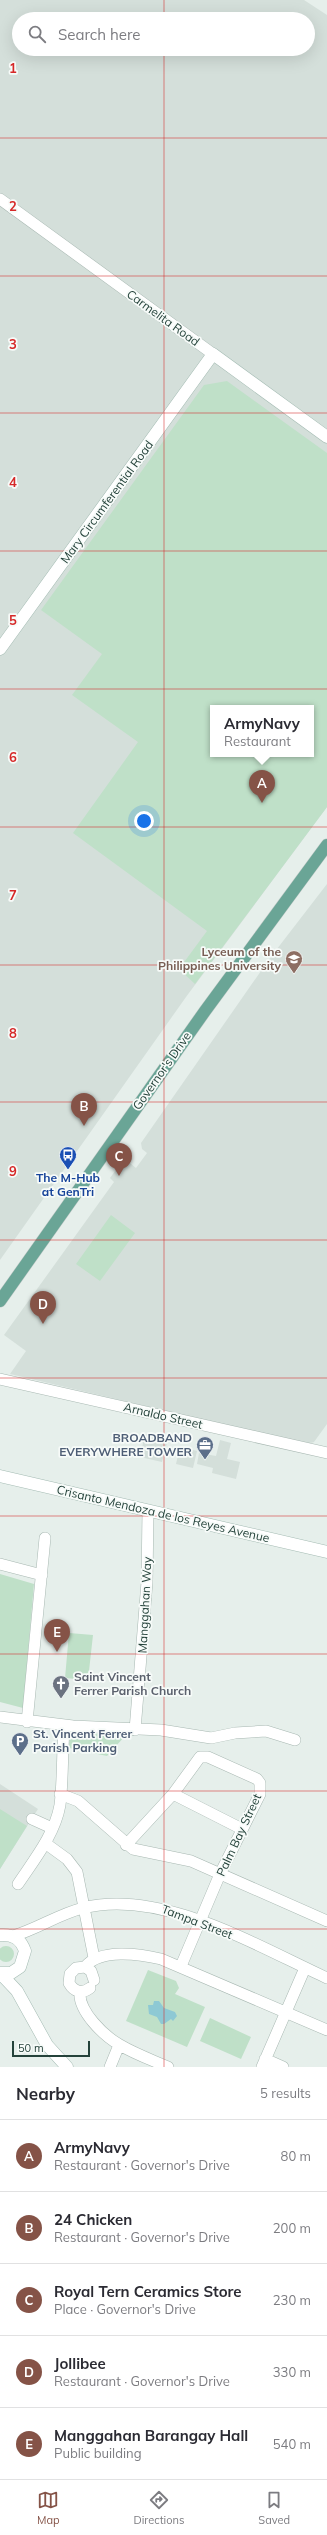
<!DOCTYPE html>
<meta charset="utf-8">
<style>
:root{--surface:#fff;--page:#f7f7f7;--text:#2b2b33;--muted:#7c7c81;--line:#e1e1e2;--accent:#855347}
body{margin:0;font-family:Mulish,sans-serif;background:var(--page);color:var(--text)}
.scale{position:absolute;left:12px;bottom:10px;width:78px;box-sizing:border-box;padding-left:4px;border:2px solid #24423a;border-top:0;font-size:11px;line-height:14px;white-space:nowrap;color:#24423a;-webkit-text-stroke:3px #f7fbf9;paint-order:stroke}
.you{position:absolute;left:144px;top:821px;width:14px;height:14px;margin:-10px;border:3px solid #fff;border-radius:50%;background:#1a73e8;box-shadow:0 0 0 6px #1a73e833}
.badge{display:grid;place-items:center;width:26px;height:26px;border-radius:50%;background:var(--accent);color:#fff;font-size:13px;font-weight:700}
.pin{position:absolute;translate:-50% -33px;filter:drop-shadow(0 1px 2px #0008)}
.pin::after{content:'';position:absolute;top:21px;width:14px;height:12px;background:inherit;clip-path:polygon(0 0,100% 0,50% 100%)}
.popup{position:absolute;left:210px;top:705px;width:104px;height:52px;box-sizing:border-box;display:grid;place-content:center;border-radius:0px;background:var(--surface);filter:drop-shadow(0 1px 3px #0005);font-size:13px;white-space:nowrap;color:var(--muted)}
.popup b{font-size:15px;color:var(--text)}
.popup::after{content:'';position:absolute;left:50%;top:100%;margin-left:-8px;border:8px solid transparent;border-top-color:var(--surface)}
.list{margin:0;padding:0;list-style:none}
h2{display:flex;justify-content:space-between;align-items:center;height:52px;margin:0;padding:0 16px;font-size:17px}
h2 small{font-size:13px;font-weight:400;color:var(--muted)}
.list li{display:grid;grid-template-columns:26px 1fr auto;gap:12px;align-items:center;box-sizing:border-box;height:72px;padding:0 16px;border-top:1px solid var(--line)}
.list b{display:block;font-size:15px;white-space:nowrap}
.list p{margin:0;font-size:13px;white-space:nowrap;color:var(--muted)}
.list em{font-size:13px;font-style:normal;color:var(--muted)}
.icon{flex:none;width:22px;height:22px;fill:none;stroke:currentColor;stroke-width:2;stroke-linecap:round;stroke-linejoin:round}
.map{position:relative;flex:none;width:327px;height:2067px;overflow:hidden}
.search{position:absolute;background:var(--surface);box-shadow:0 4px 16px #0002;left:12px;right:12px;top:12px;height:44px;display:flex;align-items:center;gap:10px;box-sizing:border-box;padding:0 14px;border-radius:22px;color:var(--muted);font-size:15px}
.sheet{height:412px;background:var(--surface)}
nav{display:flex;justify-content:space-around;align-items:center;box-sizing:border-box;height:56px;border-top:1px solid var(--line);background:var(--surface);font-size:11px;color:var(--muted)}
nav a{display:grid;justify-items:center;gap:2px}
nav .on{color:var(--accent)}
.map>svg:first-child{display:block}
</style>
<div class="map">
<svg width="327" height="2067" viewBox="0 0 327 2067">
<rect width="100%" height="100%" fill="#e6efeb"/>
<path fill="#d4dfda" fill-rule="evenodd" d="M0,0H304L327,15V807L186,997L0,1260ZM19,19H308V49H19ZM213,708H311V754H213Z
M327,884V1424L314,1442L307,1444L10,1374L26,1351L4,1335L114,1182L110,1178L118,1167L130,1163L136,1168L147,1153L142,1149L141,1143L270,958Z
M145,1434L168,1439L162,1462L140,1457Z
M220,1440L231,1443L227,1459L240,1462L236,1479L212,1473L213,1468L197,1464L199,1453L216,1456Z
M180,1447L197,1451L193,1468L176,1464Z
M0,1784L38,1809L0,1869Z"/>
<path fill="#bfe0c8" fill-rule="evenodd" d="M227,381L327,453V807L195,984L179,969L207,931L73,833L138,742L72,695L102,654L41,610L204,385ZM213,708H311V754H213Z
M111,1215L135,1233L100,1281L76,1264Z
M0,1574L34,1584L23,1708L0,1702Z
M69,1633L93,1635L88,1680L65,1678Z
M70,1731L125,1736L107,1756L69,1748Z
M0,1809L27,1826L0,1869Z
M-2 1954a8 8 0 1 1 16 0a8 8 0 1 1-16 0Z
M148,1970L176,1981L179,1988L175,1994L205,2007L187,2047L126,2021Z
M210,2018L251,2037L241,2059L200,2041Z"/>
<path fill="#8ec9d4" d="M154,2001H159L164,2008L175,2012L177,2016L173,2021L171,2019L164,2024H161L157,2017L149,2014L148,2005H153Z"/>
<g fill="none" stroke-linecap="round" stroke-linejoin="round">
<g stroke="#a8b8b2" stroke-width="12">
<path id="street" d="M0,199L213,354
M0,1379L327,1453
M0,1564L42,1575
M0,1717L73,1726L161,1730L211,1738L235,1733L266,1731L295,1740
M27,1722L45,1538
M135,1730L147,1582L148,1511
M60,1794L78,1801L133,1849L191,1861L327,1921
M173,1794L242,1829
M32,1819L52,1828
M45,1843L67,1859L77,1872L94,1958
M126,1845L173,1794L200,1757H208L257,1779L260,1783V1794L220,1874L181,1966
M18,1884C34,1860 55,1834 60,1805C63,1781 62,1755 64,1730
M13,1936C37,1929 59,1914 83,1908C161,1888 257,1946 327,1978
M85,1967C100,1948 140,1954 161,1959L327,2030
M90,1988C82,1994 74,1992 69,1983L70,1974L76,1968L85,1967L91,1971L94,1980
M80,1992C78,2011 104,2036 120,2045C135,2054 152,2060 168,2067
M265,2059L283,2067
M110,2067L119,2045
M262,2067L305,1968"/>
</g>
<g stroke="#a4bbb3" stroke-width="13">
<path id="secondary" d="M0,649L213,354L327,437
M0,1476L327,1552
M0,1935C13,1934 21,1939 25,1951L20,1967L11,1973H0
M1,1974L17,1991L47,2045L67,2067"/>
</g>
<g stroke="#c2cac8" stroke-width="13">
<path id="primary" d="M0,1301L205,1011L327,845"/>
</g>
<use href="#street" stroke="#fff" stroke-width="11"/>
<use href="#secondary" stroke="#fff" stroke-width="12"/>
<use href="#primary" stroke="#6aa596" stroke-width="12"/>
</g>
<path fill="none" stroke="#d62828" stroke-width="1" stroke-opacity="0.55" d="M164,0V19M164,49V2067M0,138H327M0,276H327M0,413H327M0,551H327M0,689H327M0,827H327M0,965H327M0,1102H327M0,1240H327M0,1378H327M0,1516H327M0,1654H327M0,1791H327M0,1929H327"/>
<defs>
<g id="university-pin" transform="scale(0.9)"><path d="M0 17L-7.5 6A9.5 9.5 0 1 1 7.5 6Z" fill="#8d6e63" stroke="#f7fbf9"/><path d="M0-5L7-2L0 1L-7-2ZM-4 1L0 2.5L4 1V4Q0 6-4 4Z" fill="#fff"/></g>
<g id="bus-pin" transform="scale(0.9)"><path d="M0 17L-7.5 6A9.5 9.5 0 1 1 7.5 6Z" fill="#1a4fb4" stroke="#f7fbf9"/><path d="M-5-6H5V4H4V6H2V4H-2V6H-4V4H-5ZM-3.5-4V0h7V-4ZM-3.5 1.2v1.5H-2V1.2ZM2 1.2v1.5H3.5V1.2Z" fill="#fff"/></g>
<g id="office-pin" transform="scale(0.9)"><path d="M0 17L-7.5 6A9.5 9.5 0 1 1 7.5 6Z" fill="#5c6f8a" stroke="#f7fbf9"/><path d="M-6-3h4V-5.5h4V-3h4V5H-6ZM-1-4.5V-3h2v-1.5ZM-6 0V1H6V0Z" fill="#fff"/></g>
<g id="church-pin" transform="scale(0.9)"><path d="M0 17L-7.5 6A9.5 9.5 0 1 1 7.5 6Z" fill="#6b7280" stroke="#f7fbf9"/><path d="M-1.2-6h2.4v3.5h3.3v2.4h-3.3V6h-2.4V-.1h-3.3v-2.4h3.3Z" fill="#fff"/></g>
<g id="parking-pin" transform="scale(0.9)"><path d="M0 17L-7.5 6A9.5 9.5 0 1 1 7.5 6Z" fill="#5c6f8a" stroke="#f7fbf9"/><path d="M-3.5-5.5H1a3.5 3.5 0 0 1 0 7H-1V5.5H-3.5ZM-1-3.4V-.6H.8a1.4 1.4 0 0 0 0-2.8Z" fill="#fff"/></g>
</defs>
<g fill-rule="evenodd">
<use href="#university-pin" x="294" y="959"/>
<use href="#bus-pin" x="68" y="1155"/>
<use href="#office-pin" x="205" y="1445"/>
<use href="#church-pin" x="61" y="1684"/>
<use href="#parking-pin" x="20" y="1741"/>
</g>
<g text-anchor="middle" stroke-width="3.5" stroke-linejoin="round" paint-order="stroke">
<g font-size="12" fill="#24423a" stroke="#f7fbf9">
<text transform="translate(163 318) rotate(36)" y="4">Carmelita Road</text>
<text transform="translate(107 502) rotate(-54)" y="4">Mary Circumferential Road</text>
<text transform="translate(162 1071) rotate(-55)" y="4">Governor's Drive</text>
<text transform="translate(163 1416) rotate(13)" y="4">Arnaldo Street</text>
<text transform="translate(163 1514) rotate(13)" y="4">Crisanto Mendoza de los Reyes Avenue</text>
<text transform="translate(145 1605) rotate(-87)" y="4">Manggahan Way</text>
<text transform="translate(239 1835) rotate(-65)" y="4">Palm Bay Street</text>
<text transform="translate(197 1922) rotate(21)" y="4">Tampa Street</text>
</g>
<g font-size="12" font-weight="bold" fill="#785e54" stroke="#f7fbf9" text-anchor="end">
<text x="281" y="956">Lyceum of the<tspan x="281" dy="14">Philippines University</tspan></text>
</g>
<g font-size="12" font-weight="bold" fill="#164399" stroke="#f7fbf9">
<text x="68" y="1182">The M-Hub<tspan x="68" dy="14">at GenTri</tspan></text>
</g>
<g font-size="12" font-weight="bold" fill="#4e5e75" stroke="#f7fbf9" text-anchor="end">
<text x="192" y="1442">BROADBAND<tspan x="192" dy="14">EVERYWHERE TOWER</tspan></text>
<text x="33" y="1738" text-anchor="start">St. Vincent Ferrer<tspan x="33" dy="14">Parish Parking</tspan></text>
</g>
<g font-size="12" font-weight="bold" fill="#5b616d" stroke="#f7fbf9" text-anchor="start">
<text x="74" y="1681">Saint Vincent<tspan x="74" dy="14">Ferrer Parish Church</tspan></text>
</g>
</g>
<g font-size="13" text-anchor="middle" font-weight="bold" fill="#d62828" stroke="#f7fbf9" stroke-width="3.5" stroke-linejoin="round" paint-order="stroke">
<text x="13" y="73">1</text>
<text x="13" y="211">2</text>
<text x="13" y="349">3</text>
<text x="13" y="487">4</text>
<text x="13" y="625">5</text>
<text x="13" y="762">6</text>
<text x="13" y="900">7</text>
<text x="13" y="1038">8</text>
<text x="13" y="1176">9</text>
</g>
</svg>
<div class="scale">50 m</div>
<div class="you"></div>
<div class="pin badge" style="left:262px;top:803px">A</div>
<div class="popup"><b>ArmyNavy</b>Restaurant</div>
<div class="pin badge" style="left:84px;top:1126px">B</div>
<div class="pin badge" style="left:119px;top:1176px">C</div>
<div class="pin badge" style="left:43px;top:1324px">D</div>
<div class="pin badge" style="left:57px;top:1652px">E</div>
<div class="search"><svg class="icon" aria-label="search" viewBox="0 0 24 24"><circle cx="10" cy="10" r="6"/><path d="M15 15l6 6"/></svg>Search here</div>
</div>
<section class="sheet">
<h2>Nearby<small>5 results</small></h2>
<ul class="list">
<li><span class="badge">A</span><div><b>ArmyNavy</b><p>Restaurant · Governor's Drive</p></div><em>80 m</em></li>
<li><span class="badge">B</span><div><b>24 Chicken</b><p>Restaurant · Governor's Drive</p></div><em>200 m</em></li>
<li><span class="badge">C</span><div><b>Royal Tern Ceramics Store</b><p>Place · Governor's Drive</p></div><em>230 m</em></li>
<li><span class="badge">D</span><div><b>Jollibee</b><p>Restaurant · Governor's Drive</p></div><em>330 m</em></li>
<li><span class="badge">E</span><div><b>Manggahan Barangay Hall</b><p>Public building</p></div><em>540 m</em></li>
</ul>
</section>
<nav>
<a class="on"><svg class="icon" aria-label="map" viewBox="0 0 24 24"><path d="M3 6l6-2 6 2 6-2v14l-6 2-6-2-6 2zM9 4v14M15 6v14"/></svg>Map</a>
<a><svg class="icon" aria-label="directions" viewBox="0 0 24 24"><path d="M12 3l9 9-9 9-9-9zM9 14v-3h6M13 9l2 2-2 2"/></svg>Directions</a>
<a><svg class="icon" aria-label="saved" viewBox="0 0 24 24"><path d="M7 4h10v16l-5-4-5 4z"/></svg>Saved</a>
</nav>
